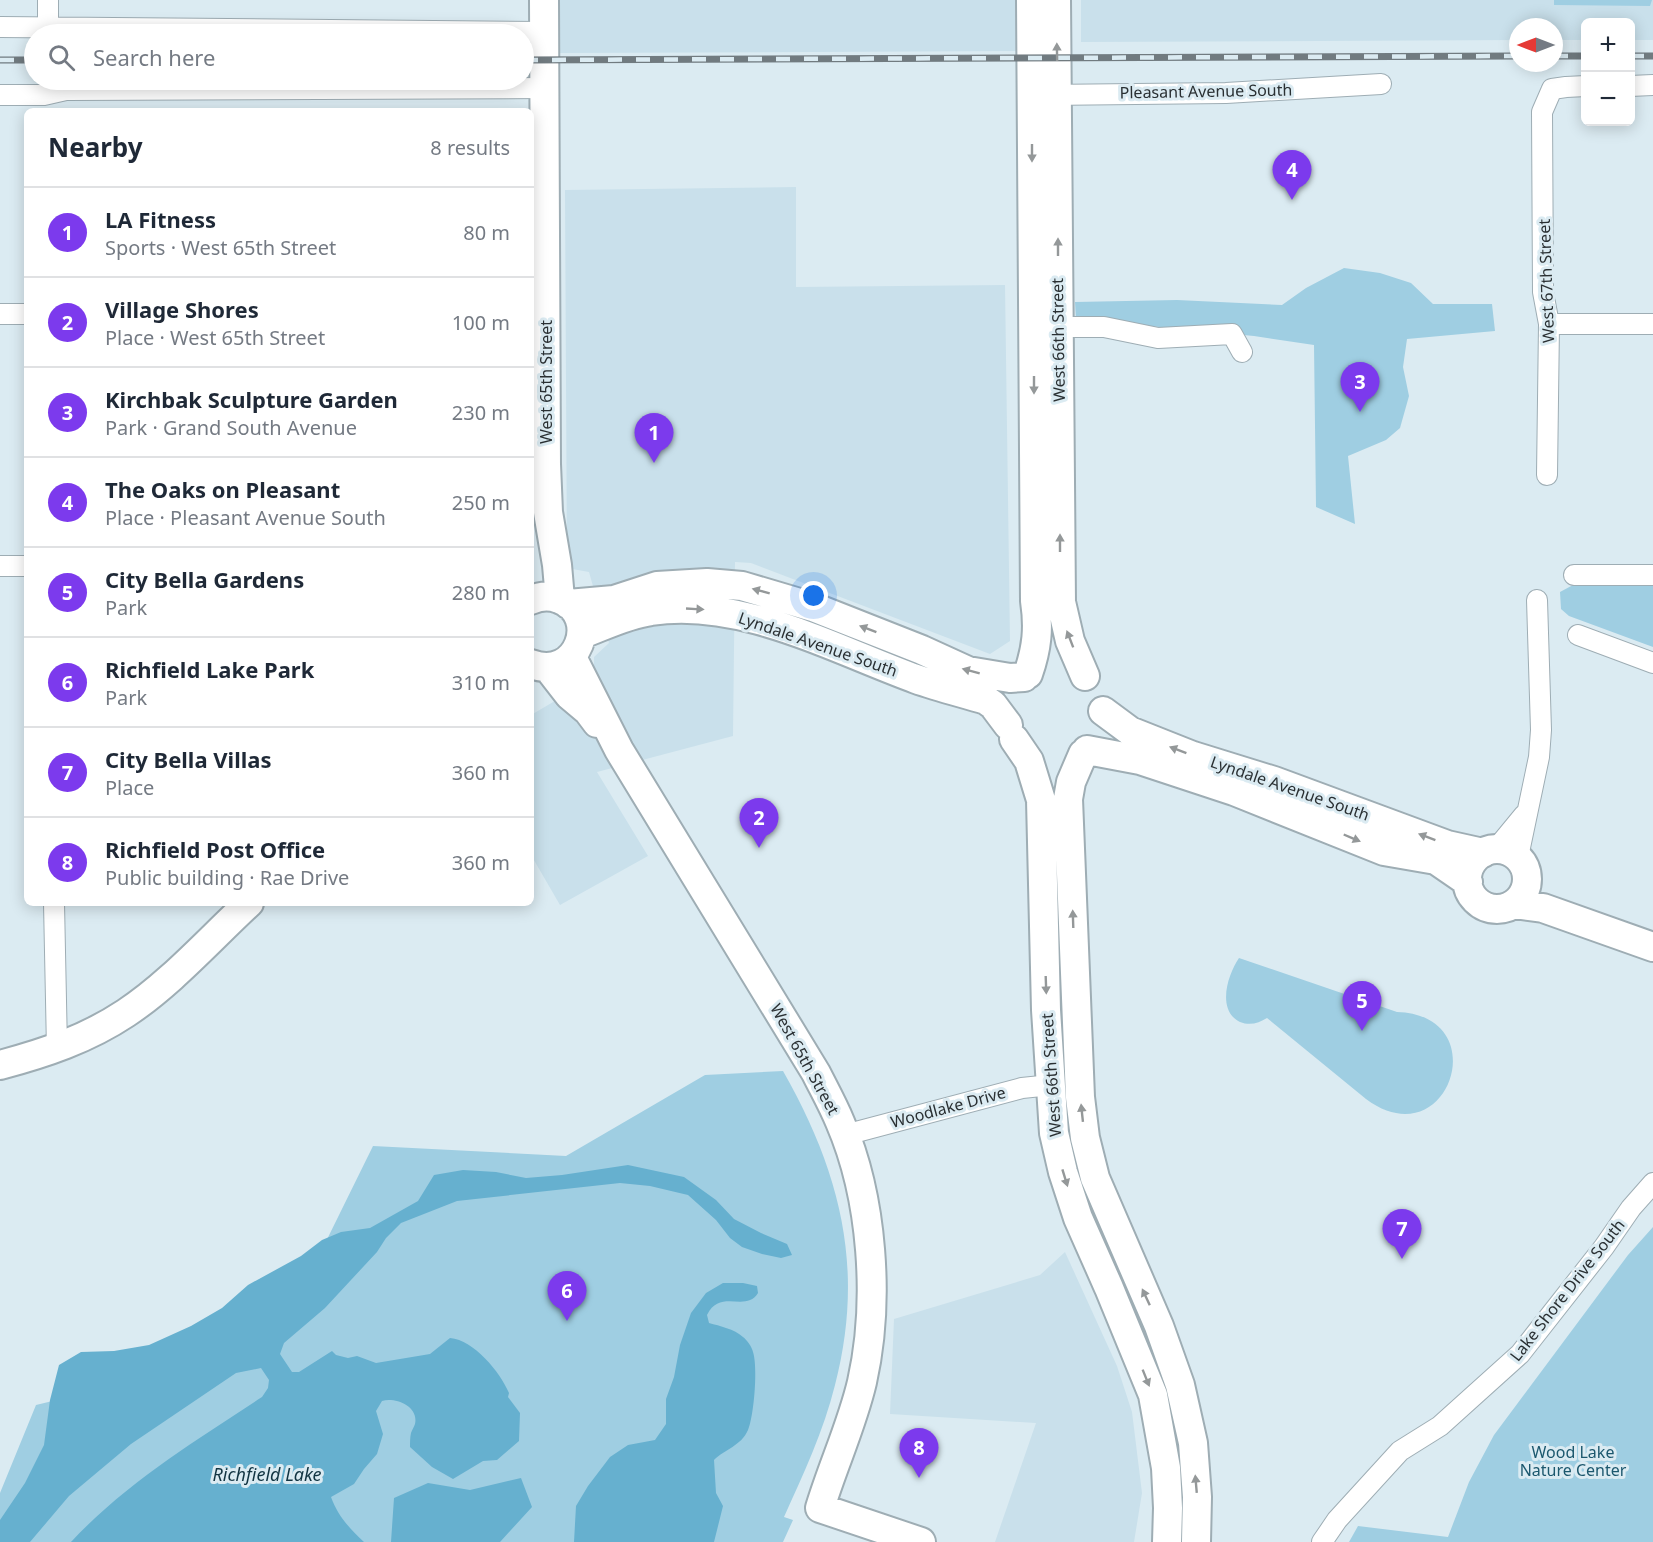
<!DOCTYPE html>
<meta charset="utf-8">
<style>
:root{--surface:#fff;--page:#f6f6f7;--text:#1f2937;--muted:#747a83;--line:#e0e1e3;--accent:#7c3aed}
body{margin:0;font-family:"Noto Sans",sans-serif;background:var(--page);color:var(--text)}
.controls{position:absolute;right:18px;top:18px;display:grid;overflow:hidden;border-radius:9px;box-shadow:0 3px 15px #0003}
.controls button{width:54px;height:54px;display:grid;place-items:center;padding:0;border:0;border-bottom:2px solid var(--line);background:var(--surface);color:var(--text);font:30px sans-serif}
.compass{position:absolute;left:1509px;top:18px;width:54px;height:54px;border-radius:50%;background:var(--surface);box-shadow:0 3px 15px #0003;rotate:270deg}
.you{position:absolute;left:814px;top:596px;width:21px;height:21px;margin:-15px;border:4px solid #fff;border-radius:50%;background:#1a73e8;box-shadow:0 0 0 9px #1a73e833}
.badge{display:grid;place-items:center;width:39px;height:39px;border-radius:50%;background:var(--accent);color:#fff;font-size:20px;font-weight:700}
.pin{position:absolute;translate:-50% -50px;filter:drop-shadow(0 2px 3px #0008)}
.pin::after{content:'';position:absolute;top:32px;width:21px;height:18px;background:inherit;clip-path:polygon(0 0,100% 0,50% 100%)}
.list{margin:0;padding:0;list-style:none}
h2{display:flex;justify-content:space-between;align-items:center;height:78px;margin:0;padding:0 24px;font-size:26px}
h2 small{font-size:20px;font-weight:400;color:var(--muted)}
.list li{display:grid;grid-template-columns:39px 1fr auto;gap:18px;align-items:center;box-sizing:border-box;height:90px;padding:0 24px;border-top:2px solid var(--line)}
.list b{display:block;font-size:22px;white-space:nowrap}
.list p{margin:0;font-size:20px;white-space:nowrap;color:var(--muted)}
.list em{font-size:20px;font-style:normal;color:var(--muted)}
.icon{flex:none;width:33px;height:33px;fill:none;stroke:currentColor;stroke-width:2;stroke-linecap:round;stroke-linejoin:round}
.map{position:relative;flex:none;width:1653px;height:1542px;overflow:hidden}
.search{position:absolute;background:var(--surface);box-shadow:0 3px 15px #0003;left:24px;top:24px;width:510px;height:66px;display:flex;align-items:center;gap:15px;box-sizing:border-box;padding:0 21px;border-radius:33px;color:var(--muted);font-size:22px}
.panel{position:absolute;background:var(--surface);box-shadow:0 3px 15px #0003;left:24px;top:108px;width:510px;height:798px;border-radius:9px}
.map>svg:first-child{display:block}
</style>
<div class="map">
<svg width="1653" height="1542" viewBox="0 0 1653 1542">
<rect width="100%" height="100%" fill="#dbebf2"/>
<path fill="#c9e0eb" d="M556,0H1041L1043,51L557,53Z
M1081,0H1653V40H1631L1630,22H1586L1585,40H1554V27H1518V40L1081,42Z
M796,187V287L1005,285L1010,641L990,654L751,563L735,562L733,736L597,772L648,856L560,905L531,855V715L594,678V657L609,643L589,572L567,568L565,190Z
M1065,1252L1117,1366L1132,1412L1142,1493L1134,1542H995L1036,1423L890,1414L894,1319L1040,1275Z"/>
<path fill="#9fcee2" d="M1554,0H1652L1650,6L1554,5Z
M1344,268L1380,273L1411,283L1433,304H1492L1495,331L1407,339L1403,367L1409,396L1400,428L1386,440L1348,456L1355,524L1316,507L1314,345L1254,336L1076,319L1075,302L1177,300L1282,305L1306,288Z
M1573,585H1653V647L1569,616L1561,609L1560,592Z
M1239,958L1397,1012C1497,1015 1448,1160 1366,1099L1267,1018C1259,1023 1250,1026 1240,1022C1216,1010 1228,974 1239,958Z
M783,1071C841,1173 865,1269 835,1385C824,1430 803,1475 784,1517L793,1520L783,1542H0V1493L36,1405L274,1347L373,1146L566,1156L705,1075Z
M1653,1227V1542H1349L1358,1526L1448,1537L1469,1482L1494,1435L1628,1255Z"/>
<path fill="#66b0cf" d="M628,1165L684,1177L716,1200L734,1219L761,1233L787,1244L792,1255L781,1258L762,1254L742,1247L730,1238L716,1220L688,1195L650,1186L620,1183L457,1201L401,1223L386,1238L377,1252L325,1308L284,1343L280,1354L292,1372H299L332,1351L336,1355L348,1358L357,1356L376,1363L430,1354L450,1338C474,1340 500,1372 509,1393L508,1397L520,1413L519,1441L497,1460L483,1461L453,1479L432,1467L410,1447C410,1443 410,1437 411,1433C412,1430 414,1427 415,1424C419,1406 395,1397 382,1401L376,1411L383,1434L377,1454L364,1469L354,1484L331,1497C338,1516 349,1528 364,1542H71C126,1483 195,1441 262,1397L268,1388L269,1380L261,1368L236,1373L131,1444L69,1496L30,1542H0V1520L25,1483L44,1445L50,1400L59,1365L81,1352L114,1351L149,1345L191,1326L222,1308L248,1285L301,1256L322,1240L341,1232L370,1228L418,1201L434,1175L463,1170L496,1172L526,1178L562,1175Z
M723,1283H743L757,1286L758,1293C746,1313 720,1288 707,1315L709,1323C720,1326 734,1329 743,1337C747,1340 752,1347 753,1352C758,1367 754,1416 748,1430C741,1446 725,1449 714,1460L716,1493L723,1506L714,1542H574L576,1506L588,1486L610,1457L628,1445L655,1440L666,1424V1399L674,1377L680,1345L691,1313L706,1293Z
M521,1478L532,1507L500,1542H391L394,1498L428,1483L470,1490Z"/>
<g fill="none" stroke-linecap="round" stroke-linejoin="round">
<g stroke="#9eadb4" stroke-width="22">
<path id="street" d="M48,0V27
M0,27L544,32
M1630,86L1653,85
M0,95H44L66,90L544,88
M1046,95L1226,93L1381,84
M0,314H27
M1549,324H1653
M1048,327H1104L1158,338L1232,334L1242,352
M1547,475L1549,324L1543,292L1542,112L1552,89L1566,87L1586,86
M0,566H27
M1574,575H1653
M1578,635L1653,663
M1496,849L1524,815
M1518,857L1539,757L1541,730L1537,600
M54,903L57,1049
M845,1135L1022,1088L1051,1085
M1322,1542L1337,1520L1400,1451L1440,1426L1520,1354L1604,1247L1631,1208L1653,1183"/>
</g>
<g stroke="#9eadb4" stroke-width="32">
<path id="secondary" d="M544,0L546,464L548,512L557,565L560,599
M1056,0L1061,602L1070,641L1085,676
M531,600C540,596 549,595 559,599C602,615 578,682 531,664
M568,604L614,600L657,586L707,583L742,586L813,607L922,650L968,671L1010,678L1024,677
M582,634C604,626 627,614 651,611C740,597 834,649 916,679C939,687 963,693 986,700L993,705L1008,725
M572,657L619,750L816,1073C824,1089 833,1105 840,1122C873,1198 880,1302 862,1382C852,1425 833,1465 820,1508L921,1542
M548,668L569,695L588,711L597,723
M1028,674C1037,648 1039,628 1035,601L1031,0
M1103,711L1130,731L1193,756L1274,781L1447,845L1483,853
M1014,739L1029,761L1041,800L1046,1010L1054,1133L1063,1172L1078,1218L1109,1288L1153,1395L1166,1468L1168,1508L1167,1542
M1087,750L1140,760L1234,791L1384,851L1436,860L1468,882
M1083,754L1071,782L1068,799L1080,1097L1085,1138L1095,1178L1159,1326L1180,1385L1193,1443L1197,1497L1196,1542
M1467 879a30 30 0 1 1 60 0a30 30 0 1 1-60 0Z
M1514,904L1543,908L1653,947
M0,1065C45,1053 87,1039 126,1013C170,984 210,939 249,903"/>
</g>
<use href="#street" stroke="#fff" stroke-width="20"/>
<use href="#secondary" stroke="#fff" stroke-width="28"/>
<g stroke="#717b80" stroke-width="7">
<path id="rail" d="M1554,56H1586
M1630,56H1653
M0,60H34
M524,60L1518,56"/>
</g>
<use href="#rail" stroke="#dbebf2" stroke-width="4.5" stroke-dasharray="14" stroke-linecap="butt"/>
</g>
<defs><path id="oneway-solid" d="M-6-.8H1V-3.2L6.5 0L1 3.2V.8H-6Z" transform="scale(1.5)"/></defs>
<g fill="#949899">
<use href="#oneway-solid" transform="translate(1057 52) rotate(-91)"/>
<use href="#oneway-solid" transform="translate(1032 153) rotate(90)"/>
<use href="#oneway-solid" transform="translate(1058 247) rotate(-90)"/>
<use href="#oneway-solid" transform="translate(1034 385) rotate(90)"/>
<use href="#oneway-solid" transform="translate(1060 543) rotate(-90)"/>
<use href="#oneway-solid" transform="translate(761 591) rotate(-165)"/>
<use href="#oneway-solid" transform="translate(695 609) rotate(3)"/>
<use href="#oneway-solid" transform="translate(868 629) rotate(-159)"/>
<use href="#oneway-solid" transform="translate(1070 639) rotate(-111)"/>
<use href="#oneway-solid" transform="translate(971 671) rotate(-165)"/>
<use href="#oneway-solid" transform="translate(1178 750) rotate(-159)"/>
<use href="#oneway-solid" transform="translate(1427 837) rotate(-159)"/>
<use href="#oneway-solid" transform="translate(1352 838) rotate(23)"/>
<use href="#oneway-solid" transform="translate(1073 919) rotate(-92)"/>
<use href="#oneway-solid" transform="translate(1046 985) rotate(88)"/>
<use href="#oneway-solid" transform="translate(1082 1113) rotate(-96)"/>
<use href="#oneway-solid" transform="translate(1065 1178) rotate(73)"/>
<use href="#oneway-solid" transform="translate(1146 1297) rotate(-115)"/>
<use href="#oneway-solid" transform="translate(1146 1378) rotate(68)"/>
<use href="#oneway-solid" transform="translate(1196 1484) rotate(-95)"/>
</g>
<g text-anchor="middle" stroke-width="6" stroke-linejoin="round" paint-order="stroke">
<g font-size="16" fill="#2a3033" stroke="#dbebf2">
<text transform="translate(1206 91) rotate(-1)" y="6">Pleasant Avenue South</text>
<text transform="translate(1546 281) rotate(-92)" y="6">West 67th Street</text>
<text transform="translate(1058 340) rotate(-91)" y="6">West 66th Street</text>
<text transform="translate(546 382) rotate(-90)" y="6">West 65th Street</text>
<text transform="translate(818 644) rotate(19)" y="6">Lyndale Avenue South</text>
<text transform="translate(1290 788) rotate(19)" y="6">Lyndale Avenue South</text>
<text transform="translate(805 1059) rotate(61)" y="6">West 65th Street</text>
<text transform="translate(1051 1075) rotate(-94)" y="6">West 66th Street</text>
<text transform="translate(948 1107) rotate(-15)" y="6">Woodlake Drive</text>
<text transform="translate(1567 1290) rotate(-52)" y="6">Lake Shore Drive South</text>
</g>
<g font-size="16" fill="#1c586e" stroke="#dbebf2">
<text x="1573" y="1458">Wood Lake<tspan x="1573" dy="18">Nature Center</tspan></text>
</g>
<g font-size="18" font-style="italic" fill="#113442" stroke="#dbebf2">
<text x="267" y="1481">Richfield Lake</text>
</g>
</g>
</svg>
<div class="controls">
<button>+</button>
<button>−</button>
</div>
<svg class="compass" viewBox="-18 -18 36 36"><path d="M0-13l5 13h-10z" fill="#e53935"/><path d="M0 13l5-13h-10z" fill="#747a83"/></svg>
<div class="you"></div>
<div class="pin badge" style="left:654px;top:463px">1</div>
<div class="pin badge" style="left:759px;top:848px">2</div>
<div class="pin badge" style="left:1360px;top:412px">3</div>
<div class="pin badge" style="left:1292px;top:200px">4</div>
<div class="pin badge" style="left:1362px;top:1031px">5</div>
<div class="pin badge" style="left:567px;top:1321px">6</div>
<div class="pin badge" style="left:1402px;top:1259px">7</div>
<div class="pin badge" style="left:919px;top:1478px">8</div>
<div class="search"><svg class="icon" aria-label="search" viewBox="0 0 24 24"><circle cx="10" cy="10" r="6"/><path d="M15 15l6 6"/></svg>Search here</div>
<section class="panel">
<h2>Nearby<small>8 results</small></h2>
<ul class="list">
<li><span class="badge">1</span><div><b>LA Fitness</b><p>Sports · West 65th Street</p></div><em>80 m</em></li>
<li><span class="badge">2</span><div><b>Village Shores</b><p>Place · West 65th Street</p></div><em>100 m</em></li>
<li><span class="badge">3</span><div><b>Kirchbak Sculpture Garden</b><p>Park · Grand South Avenue</p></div><em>230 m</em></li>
<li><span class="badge">4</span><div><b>The Oaks on Pleasant</b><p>Place · Pleasant Avenue South</p></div><em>250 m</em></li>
<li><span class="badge">5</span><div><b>City Bella Gardens</b><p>Park</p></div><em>280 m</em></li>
<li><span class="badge">6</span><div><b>Richfield Lake Park</b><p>Park</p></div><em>310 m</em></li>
<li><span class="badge">7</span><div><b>City Bella Villas</b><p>Place</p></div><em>360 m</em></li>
<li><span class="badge">8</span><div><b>Richfield Post Office</b><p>Public building · Rae Drive</p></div><em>360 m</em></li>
</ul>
</section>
</div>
